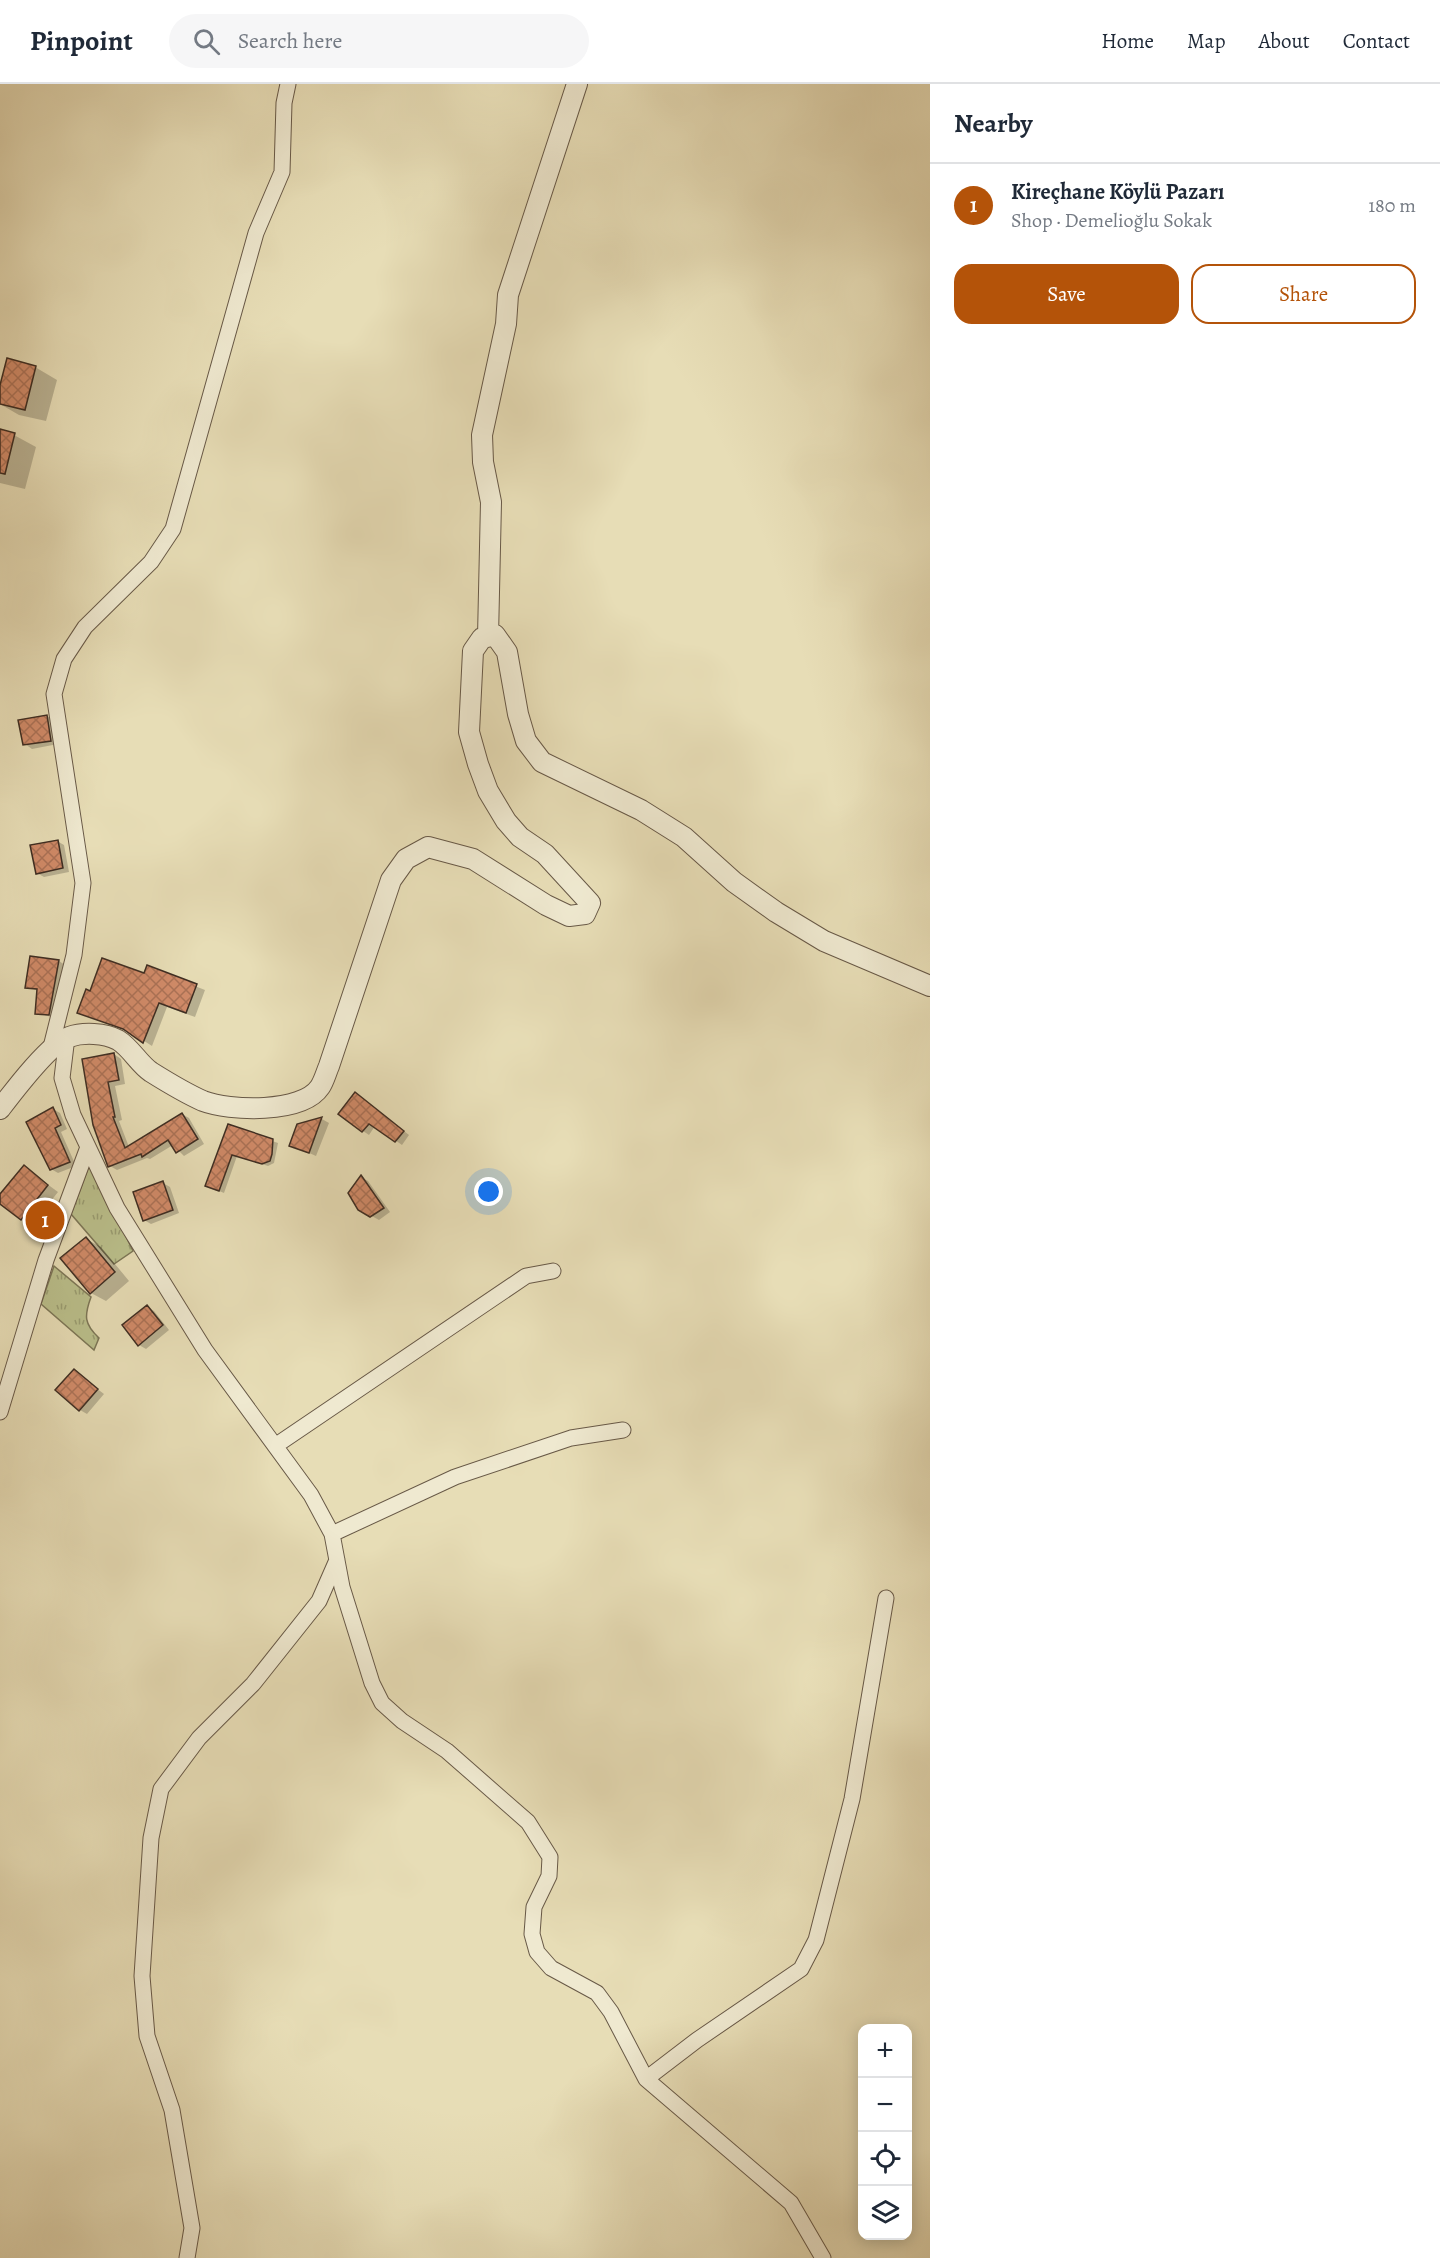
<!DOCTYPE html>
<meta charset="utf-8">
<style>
:root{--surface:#fff;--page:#f6f6f7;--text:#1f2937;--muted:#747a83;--line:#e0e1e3;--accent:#b45309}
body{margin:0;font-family:Alegreya,serif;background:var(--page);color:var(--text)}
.controls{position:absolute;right:18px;bottom:18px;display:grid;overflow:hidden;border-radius:12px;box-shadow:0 3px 15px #0003}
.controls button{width:54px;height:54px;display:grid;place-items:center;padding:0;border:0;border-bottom:2px solid var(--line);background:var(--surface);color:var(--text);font:30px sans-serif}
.you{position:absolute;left:489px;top:1108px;width:21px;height:21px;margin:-15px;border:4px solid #fff;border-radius:50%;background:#1a73e8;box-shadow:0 0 0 9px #1a73e833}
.badge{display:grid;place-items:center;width:39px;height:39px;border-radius:50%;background:var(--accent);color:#fff;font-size:20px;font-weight:700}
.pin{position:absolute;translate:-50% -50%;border:3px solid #fff;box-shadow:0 2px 6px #0006}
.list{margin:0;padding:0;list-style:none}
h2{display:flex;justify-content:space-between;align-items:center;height:78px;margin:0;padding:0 24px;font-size:26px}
h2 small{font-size:20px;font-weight:400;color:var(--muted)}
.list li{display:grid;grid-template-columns:39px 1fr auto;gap:18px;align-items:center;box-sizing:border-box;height:84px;padding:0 24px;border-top:2px solid var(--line)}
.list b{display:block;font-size:22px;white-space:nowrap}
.list p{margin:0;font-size:20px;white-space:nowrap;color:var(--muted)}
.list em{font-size:20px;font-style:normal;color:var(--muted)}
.actions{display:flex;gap:12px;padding:18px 24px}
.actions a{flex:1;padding:14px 0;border:2px solid var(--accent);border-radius:18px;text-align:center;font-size:21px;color:var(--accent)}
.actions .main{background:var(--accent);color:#fff}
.icon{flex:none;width:33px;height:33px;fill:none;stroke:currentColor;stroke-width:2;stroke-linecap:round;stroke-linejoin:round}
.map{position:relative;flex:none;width:930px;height:2174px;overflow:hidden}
header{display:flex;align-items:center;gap:36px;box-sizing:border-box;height:84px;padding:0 30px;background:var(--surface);border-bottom:2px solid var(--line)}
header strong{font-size:28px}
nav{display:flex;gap:33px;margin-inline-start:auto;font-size:21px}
.search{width:420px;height:54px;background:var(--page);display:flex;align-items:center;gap:15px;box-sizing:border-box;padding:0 21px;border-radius:33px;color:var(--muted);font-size:22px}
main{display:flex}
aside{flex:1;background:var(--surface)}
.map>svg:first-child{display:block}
</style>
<header>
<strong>Pinpoint</strong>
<div class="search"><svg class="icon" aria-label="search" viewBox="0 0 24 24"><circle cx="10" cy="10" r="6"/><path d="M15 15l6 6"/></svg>Search here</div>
<nav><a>Home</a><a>Map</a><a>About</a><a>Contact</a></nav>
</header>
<main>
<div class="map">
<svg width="930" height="2174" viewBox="0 0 930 2174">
<defs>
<pattern id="grass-tufts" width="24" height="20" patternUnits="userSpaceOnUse" patternTransform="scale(1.5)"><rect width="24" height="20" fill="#babf8b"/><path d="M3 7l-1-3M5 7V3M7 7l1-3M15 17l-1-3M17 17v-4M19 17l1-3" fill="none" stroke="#999c71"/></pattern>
<pattern id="building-cross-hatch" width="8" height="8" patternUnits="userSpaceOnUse" patternTransform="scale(1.5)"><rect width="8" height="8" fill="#d08a68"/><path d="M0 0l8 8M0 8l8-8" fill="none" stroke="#aa7155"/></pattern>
</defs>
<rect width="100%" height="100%" fill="#e7ddb6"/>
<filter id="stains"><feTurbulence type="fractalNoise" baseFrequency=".00333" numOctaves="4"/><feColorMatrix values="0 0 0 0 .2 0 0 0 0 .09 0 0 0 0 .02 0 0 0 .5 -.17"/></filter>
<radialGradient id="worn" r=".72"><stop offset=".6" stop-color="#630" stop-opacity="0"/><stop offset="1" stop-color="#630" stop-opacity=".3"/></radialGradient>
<path fill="url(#grass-tufts)" stroke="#7c7656" stroke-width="1.5" d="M90,1079L133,1167L114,1180L71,1130Z
M54,1182L91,1213C84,1232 84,1240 99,1254L94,1266L41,1220Z"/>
<path fill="#0003" d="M35,283L57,296L46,337L19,331L0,320V307Z
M0,347L14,351L36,363L25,405L0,399Z
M47,632L54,636L58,660L32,665L25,660Z
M57,757L64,761L69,788L44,793L37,789Z
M31,873L59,877L65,881L55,934L37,929L39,907L27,903Z
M147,883L205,906L195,933L167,923L152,962L130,948L79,928L91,909L144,891Z
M114,970L121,975L125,1000L115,1002L122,1036L119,1037L129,1063L182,1030L189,1034L204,1060L184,1072L173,1061L150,1075L147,1074L117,1086L110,1082L95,1041Z
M361,1013L409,1051L402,1061L375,1042L369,1051L363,1047Z
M53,1025L60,1029L67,1045L61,1048L76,1082L58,1089L51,1085Z
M322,1035L329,1039L316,1072L291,1061L298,1042Z
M229,1042L278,1059L274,1079L268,1082L237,1072L224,1109L212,1104Z
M24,1083L58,1108L32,1141L0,1118V1112Z
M361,1093L368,1097L390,1128L379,1136L359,1125Z
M163,1099L170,1103L179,1129L151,1140L144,1136Z
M86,1155L101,1163L129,1197L106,1217L91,1209Z
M147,1223L154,1227L169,1246L146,1265L139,1261Z
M74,1287L104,1310L87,1330L80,1326Z"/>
<path fill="url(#building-cross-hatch)" stroke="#3e2d22" stroke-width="1.5" d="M7,274L36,282L25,326L0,320V301Z
M0,345L15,349L5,390L0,389Z
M47,631L51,657L23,661L18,636Z
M58,756L63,784L36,790L30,761Z
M30,872L59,876L49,931L35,930L37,905L25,904Z
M102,874L144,889L147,881L197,900L186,929L159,919L143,959L123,945L77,929L86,905L90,907Z
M114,969L119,996L108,998L115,1033H113L125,1064L182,1029L198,1055L176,1069L168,1056L142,1073L141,1070L108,1083L93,1041L82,975Z
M355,1008L404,1047L395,1058L369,1040L362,1048L338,1030Z
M53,1023L61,1041L55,1044L70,1078L50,1086L26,1038Z
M322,1033L309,1069L289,1062L297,1040Z
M228,1040L273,1055L272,1070L270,1077L262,1080L232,1071L219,1107L205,1102Z
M24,1081L48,1101L21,1136L0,1120V1110Z
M361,1091L384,1124L370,1133L358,1126L348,1109Z
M163,1097L173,1126L143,1137L133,1108Z
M86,1153L115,1188L90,1210L60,1174Z
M147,1221L163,1241L138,1262L122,1241Z
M74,1285L98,1305L79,1327L55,1306Z"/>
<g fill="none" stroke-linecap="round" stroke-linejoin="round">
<g stroke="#685947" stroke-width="17">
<path id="minor" d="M67,953L62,994L73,1031L117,1124L205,1266L311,1411L332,1450L342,1503L372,1599L382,1619L402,1637L447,1667L528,1738L550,1773L549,1792L534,1823L532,1850L537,1868L551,1884L597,1909L611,1928L646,1995L791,2119L823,2174
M50,967L74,871L83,799L54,610L64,575L85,543L151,478L173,445L256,149L282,88L284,19L288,0
M0,1328L46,1176L88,1063
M275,1362L526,1192L553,1187
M332,1450L455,1393L571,1354L623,1346
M646,1995L697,1956L801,1885L816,1856L852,1715L886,1514
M187,2174L192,2144L172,2026L147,1952L142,1892L151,1754L161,1705L199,1654L253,1600L319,1517L337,1476"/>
</g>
<g stroke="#685947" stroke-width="22">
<path id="tertiary" d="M488,553L491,418L483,378L482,351L506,240L508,211L577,0
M0,1025C13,1008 50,959 69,953C83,948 105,949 118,956C131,964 139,980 151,988C167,998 185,1009 203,1017C229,1027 302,1030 320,1003C324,997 326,989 329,982L391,796L406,775L428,763L473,775L546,821L569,832L585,830L590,819L545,770L520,753L506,737L488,707L478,680L469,648L473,567L482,554L495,551L507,568L518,630L526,657L542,678L641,726L684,753L734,798L776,828L824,857L930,902"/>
</g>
<use href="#minor" stroke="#efe9d0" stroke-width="15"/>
<use href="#tertiary" stroke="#efe9d0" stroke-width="20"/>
</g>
<rect width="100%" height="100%" filter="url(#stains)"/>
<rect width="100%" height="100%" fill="url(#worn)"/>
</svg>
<div class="controls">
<button>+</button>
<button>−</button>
<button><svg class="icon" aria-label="locate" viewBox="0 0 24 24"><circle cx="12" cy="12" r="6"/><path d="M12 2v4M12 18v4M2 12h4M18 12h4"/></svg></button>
<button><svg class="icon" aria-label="layers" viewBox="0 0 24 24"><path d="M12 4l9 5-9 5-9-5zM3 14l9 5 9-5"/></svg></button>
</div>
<div class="you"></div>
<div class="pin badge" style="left:45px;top:1136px">1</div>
</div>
<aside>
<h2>Nearby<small></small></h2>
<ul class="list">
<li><span class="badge">1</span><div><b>Kireçhane Köylü Pazarı</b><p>Shop · Demelioğlu Sokak</p></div><em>180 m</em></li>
</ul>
<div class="actions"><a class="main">Save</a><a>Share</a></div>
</aside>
</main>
